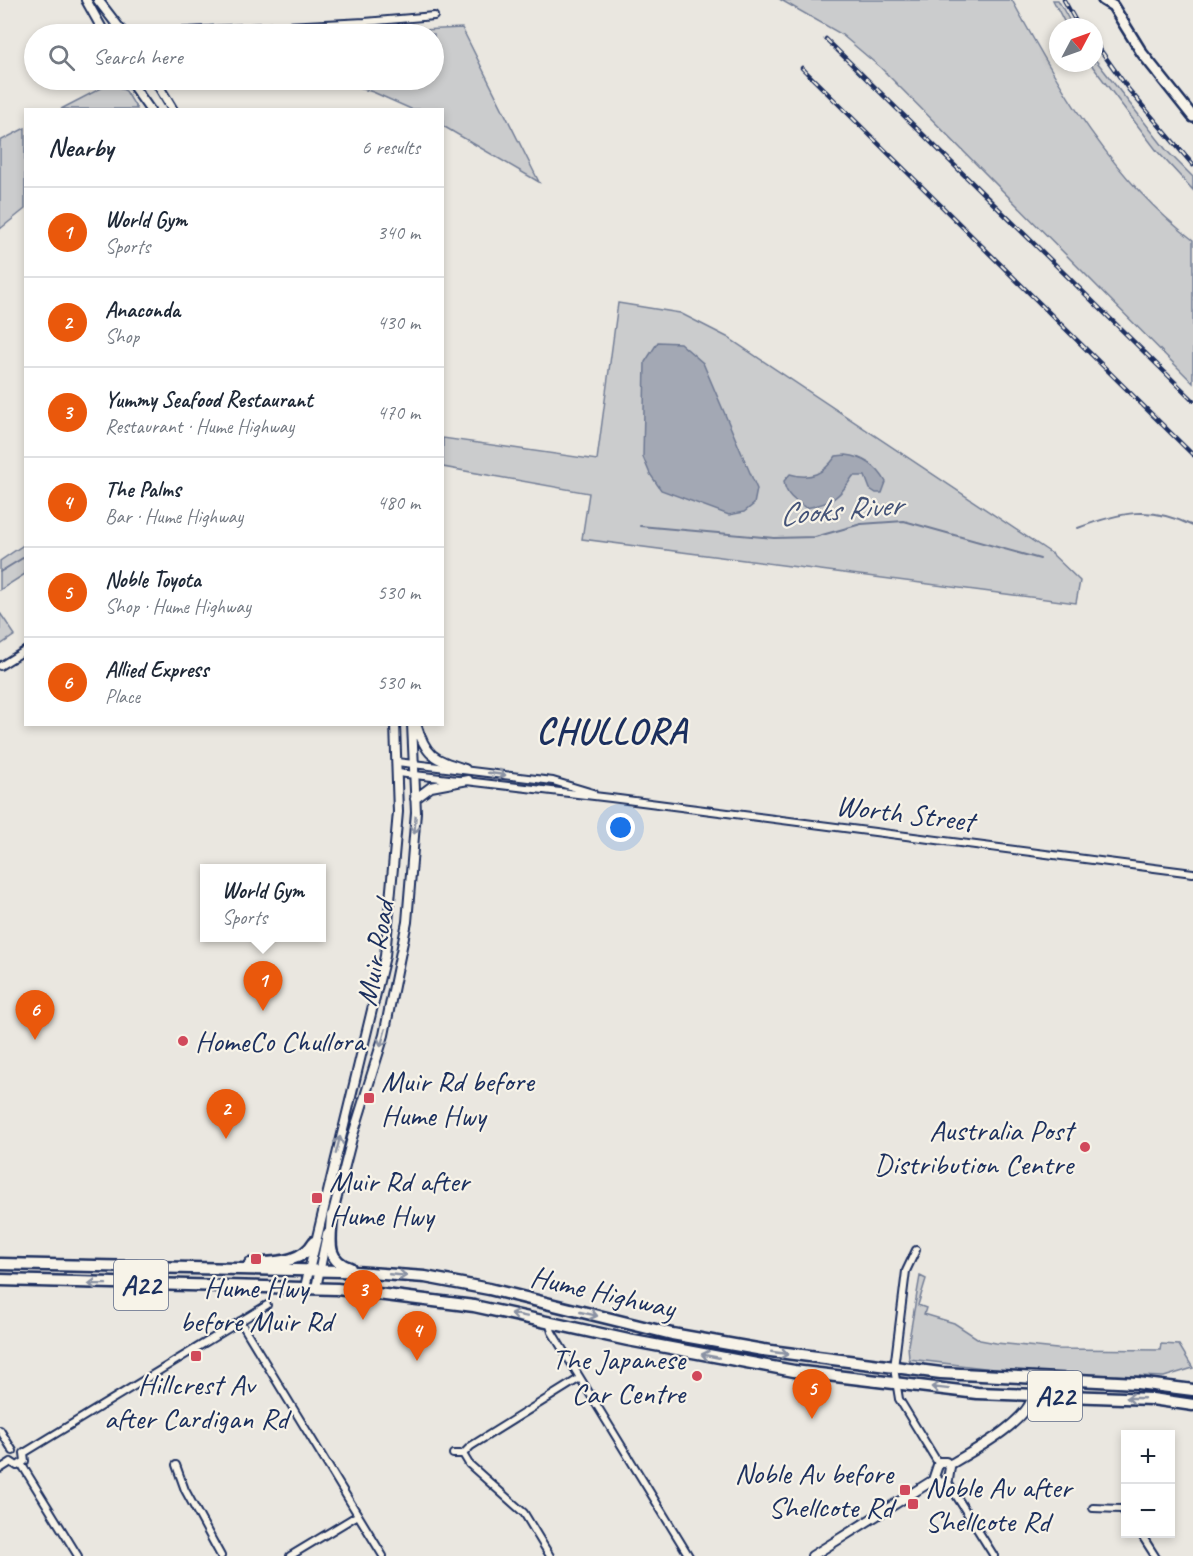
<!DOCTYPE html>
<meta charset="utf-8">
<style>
:root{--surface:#fff;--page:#f2f2f3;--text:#1f2937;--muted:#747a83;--line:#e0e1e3;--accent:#ea580c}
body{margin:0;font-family:Caveat,sans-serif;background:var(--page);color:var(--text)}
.controls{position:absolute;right:18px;bottom:18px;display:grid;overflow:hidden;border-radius:0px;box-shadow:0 3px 9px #0003}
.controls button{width:54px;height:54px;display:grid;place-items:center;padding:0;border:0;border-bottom:2px solid var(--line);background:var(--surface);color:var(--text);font:30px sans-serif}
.compass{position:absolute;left:1049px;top:18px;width:54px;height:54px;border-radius:50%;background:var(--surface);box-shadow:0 3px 9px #0003;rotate:49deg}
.you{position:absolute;left:621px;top:828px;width:21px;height:21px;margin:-15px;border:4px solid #fff;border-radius:50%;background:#1a73e8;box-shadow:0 0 0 9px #1a73e833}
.badge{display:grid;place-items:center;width:39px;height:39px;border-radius:50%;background:var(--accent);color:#fff;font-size:20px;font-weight:700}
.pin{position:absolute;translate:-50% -50px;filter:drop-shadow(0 2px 3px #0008)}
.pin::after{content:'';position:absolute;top:32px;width:21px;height:18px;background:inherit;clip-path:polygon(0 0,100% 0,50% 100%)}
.popup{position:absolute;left:200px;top:864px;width:126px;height:78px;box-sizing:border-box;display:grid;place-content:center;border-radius:0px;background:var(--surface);filter:drop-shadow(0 2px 4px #0005);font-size:20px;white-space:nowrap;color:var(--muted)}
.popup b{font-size:22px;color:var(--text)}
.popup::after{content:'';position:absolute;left:50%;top:100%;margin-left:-12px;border:12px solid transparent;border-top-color:var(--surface)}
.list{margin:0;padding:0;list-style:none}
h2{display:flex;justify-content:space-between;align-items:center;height:78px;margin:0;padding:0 24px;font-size:26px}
h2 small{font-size:20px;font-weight:400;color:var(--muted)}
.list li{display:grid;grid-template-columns:39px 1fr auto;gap:18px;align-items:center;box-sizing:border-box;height:90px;padding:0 24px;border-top:2px solid var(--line)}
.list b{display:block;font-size:22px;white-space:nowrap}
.list p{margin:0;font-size:20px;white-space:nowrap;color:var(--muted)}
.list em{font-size:20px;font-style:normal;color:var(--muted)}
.icon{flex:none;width:33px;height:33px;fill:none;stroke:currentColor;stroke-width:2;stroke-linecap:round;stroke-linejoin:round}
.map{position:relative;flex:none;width:1193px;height:1556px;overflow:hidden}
.search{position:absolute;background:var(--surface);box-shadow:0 3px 9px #0003;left:24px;top:24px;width:420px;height:66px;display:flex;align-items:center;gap:15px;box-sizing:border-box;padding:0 21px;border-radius:33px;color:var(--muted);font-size:22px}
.panel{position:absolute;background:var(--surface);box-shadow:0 3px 9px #0003;left:24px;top:108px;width:420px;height:618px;border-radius:0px}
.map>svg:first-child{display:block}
</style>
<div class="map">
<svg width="1193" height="1556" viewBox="0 0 1193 1556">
<rect width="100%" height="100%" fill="#eae7e0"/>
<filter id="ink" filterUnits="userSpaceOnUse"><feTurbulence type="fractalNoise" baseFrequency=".0167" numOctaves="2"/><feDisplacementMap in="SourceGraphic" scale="12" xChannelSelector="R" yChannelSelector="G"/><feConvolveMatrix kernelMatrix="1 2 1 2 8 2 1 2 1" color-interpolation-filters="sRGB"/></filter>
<g filter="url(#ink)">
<path fill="#cbcccd" stroke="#737e96" stroke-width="1.5" d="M781,0H1012C1059,87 1113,180 1193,240V383L881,68L841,34Z
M1053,0H1058L1073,27H1067Z
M462,28L539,182L443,126L442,110L411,109L373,92L331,80H434V34H340Z
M1094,58L1167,151L1193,177V190L1157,151L1090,63H1094Z
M111,83L126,91L137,109H61Z
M25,128V209L0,229V141Z
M618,303L680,313L727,337L1051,553L1080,581L1076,603L582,539L589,493L443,467V438L597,460Z
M25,544V574L0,590V561Z
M0,613L15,635L0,645Z
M920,1276L926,1279L918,1305L926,1308L924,1314L954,1323L980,1340L996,1343L1057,1349L1160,1350L1161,1344L1179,1345L1193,1368L1164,1377L1010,1371L909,1359L908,1345Z"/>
<path fill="#a3a8b4" stroke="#6d7892" stroke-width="1.5" d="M658,342L680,343L703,363L757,489L754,504L744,512L729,515L661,490L650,474L643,457L645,362Z
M846,455C864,457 877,466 886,482L882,493H876L870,489L865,476H853C839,498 832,503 806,508C795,501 785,495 784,481L790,474C811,480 823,474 836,456Z"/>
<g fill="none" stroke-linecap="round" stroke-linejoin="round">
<path stroke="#6d7892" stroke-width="2" d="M640,526L774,538L815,537L861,524L904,521L1040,559
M1078,528C1120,512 1151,505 1193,526
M0,572L26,556"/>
<g stroke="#1b2f5e" stroke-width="10">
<path id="minor" d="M129,34L365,22L434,16
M0,666L26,650
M397,762L553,781L593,793
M398,773L611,798L1193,873
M916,1250L906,1271L894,1368L899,1399L938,1463
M240,1321L383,1556
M549,1322L552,1332L689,1556
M0,1430L13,1451
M24,1453L267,1305
M453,1454H463L471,1446L580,1378
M463,1454L469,1464L524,1513L550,1556
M11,1462L17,1466L25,1461L24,1453
M22,1465L78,1556
M176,1465L185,1490L221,1556
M0,1469L11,1462
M947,1481L994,1556
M1093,1508L1121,1509L1126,1513
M1141,1534L1155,1556
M290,1556L358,1515"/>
</g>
<g stroke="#1b2f5e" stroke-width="12">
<path id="tertiary" d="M86,0L105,34
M98,0L124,34
M129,80L150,110
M155,80L173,110
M416,724C426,757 434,759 465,769
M415,799L431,787L468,780
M331,1220L352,1138L384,1035L407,922L416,812L412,724
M305,1287L385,956L398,812L395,724
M316,1288L327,1234
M939,1462H946L950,1467L948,1480L942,1484L934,1477Z
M949,1465C973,1451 1028,1422 1033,1395
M812,1556L935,1479"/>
</g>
<g stroke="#1b2f5e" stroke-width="14">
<path id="secondary" d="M1103,0L1113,6
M1113,6L1142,53L1193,117"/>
</g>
<g stroke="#1b2f5e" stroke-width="15">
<path id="trunk" d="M332,1216C331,1238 324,1260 350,1268
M0,1264L341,1271L425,1277L489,1289L672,1334L763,1350L941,1373L1137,1383L1193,1390
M250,1264C272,1262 302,1264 314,1242
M0,1280L337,1289L474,1306L628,1340L794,1371L977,1393L1152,1399L1193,1405"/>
</g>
<use href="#minor" stroke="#f7f3e8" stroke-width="6"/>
<use href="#tertiary" stroke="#f7f3e8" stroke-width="8"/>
<use href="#secondary" stroke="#f7f3e8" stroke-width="9"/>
<use href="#trunk" stroke="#f7f3e8" stroke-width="10"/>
<g stroke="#1b2f5e" stroke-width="4.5">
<path id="rail" d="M1064,0L1079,27
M826,39L1193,400
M1094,41L1129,90L1193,165
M802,68L1193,455"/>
</g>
<use href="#rail" stroke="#f7f3e8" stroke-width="2" stroke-dasharray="7" stroke-linecap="butt"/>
</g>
<defs><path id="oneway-shaft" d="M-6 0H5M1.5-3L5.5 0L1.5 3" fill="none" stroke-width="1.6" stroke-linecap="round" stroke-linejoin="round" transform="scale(1.5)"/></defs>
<g stroke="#8991a3">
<use href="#oneway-shaft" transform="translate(497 774) rotate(8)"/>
<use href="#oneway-shaft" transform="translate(415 825) rotate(94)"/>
<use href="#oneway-shaft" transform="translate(383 1038) rotate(106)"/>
<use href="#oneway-shaft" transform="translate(338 1145) rotate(-76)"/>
<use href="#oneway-shaft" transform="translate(398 1275) rotate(5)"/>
<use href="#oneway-shaft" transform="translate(97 1284) rotate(-179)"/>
<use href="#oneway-shaft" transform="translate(589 1314) rotate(13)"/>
<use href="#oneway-shaft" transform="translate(519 1315) rotate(-168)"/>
<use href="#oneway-shaft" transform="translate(780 1353) rotate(8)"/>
<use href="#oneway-shaft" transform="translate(710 1356) rotate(-169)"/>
<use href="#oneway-shaft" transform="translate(940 1388) rotate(-173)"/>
<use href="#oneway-shaft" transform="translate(1135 1398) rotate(-178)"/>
</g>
</g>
<g fill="#d1495b" stroke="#f7f3e8" stroke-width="2">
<circle cx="183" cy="1041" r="6"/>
<rect x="363" y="1092" width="12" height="12" rx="3"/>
<circle cx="1085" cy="1147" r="6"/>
<rect x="311" y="1192" width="12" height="12" rx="3"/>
<rect x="250" y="1253" width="12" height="12" rx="3"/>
<rect x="190" y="1350" width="12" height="12" rx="3"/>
<circle cx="697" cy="1376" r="6"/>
<rect x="899" y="1484" width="12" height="12" rx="3"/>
<rect x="907" y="1498" width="12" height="12" rx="3"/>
</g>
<g text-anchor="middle" stroke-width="4.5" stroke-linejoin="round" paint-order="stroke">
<g fill="#f7f3e8" stroke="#5d6a87" stroke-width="1.5">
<rect x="114" y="1260" width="54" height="50" rx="4.5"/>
<rect x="1028" y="1371" width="54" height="50" rx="4.5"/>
</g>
<g font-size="28" font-weight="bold" fill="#1b2f5e">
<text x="141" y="1295">A22</text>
<text x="1055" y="1406">A22</text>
</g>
<g font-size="30" fill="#1b2f5e" stroke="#f7f3e8">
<text transform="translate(905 813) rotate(7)" y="10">Worth Street</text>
<text transform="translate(375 953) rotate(-80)" y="10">Muir Road</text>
<text transform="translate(603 1292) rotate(13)" y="10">Hume Highway</text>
</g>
<g font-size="30" fill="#1b2f5e" stroke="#f7f3e8" text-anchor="start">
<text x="195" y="1051">HomeCo Chullora</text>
<text x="381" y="1091">Muir Rd before<tspan x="381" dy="34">Hume Hwy</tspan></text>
<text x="1073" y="1140" text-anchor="end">Australia Post<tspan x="1073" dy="34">Distribution Centre</tspan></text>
<text x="329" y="1191">Muir Rd after<tspan x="329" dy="34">Hume Hwy</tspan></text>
<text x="256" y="1297" text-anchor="middle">Hume Hwy<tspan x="256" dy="34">before Muir Rd</tspan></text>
<text x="685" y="1369" text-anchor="end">The Japanese<tspan x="685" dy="34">Car Centre</tspan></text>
<text x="196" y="1394" text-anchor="middle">Hillcrest Av<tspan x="196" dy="34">after Cardigan Rd</tspan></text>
<text x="893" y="1483" text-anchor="end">Noble Av before<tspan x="893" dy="34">Shellcote Rd</tspan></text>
<text x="925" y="1497">Noble Av after<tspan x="925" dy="34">Shellcote Rd</tspan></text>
</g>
<g font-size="32" font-style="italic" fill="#445378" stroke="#f7f3e8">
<text transform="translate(840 509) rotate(-5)" y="11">Cooks River</text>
</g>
<g font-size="36" font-weight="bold" letter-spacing="1.5" fill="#1b2f5e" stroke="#f7f3e8">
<text x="612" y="743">CHULLORA</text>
</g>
</g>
</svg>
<div class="controls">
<button>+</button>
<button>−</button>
</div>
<svg class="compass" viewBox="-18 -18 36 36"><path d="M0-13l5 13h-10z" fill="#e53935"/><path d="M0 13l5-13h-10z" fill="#747a83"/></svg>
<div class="you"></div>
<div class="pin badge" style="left:263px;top:1011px">1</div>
<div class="popup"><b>World Gym</b>Sports</div>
<div class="pin badge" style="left:226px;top:1139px">2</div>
<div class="pin badge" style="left:363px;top:1320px">3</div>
<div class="pin badge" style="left:417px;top:1361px">4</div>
<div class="pin badge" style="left:812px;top:1419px">5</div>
<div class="pin badge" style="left:35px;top:1040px">6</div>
<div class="search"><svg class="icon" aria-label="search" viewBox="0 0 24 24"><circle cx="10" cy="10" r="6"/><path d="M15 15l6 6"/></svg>Search here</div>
<section class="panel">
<h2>Nearby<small>6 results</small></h2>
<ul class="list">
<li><span class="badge">1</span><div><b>World Gym</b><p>Sports</p></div><em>340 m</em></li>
<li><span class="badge">2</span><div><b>Anaconda</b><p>Shop</p></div><em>430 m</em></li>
<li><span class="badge">3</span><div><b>Yummy Seafood Restaurant</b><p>Restaurant · Hume Highway</p></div><em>470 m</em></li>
<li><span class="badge">4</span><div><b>The Palms</b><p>Bar · Hume Highway</p></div><em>480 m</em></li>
<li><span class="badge">5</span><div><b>Noble Toyota</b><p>Shop · Hume Highway</p></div><em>530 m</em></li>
<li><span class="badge">6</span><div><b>Allied Express</b><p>Place</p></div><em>530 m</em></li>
</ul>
</section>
</div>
